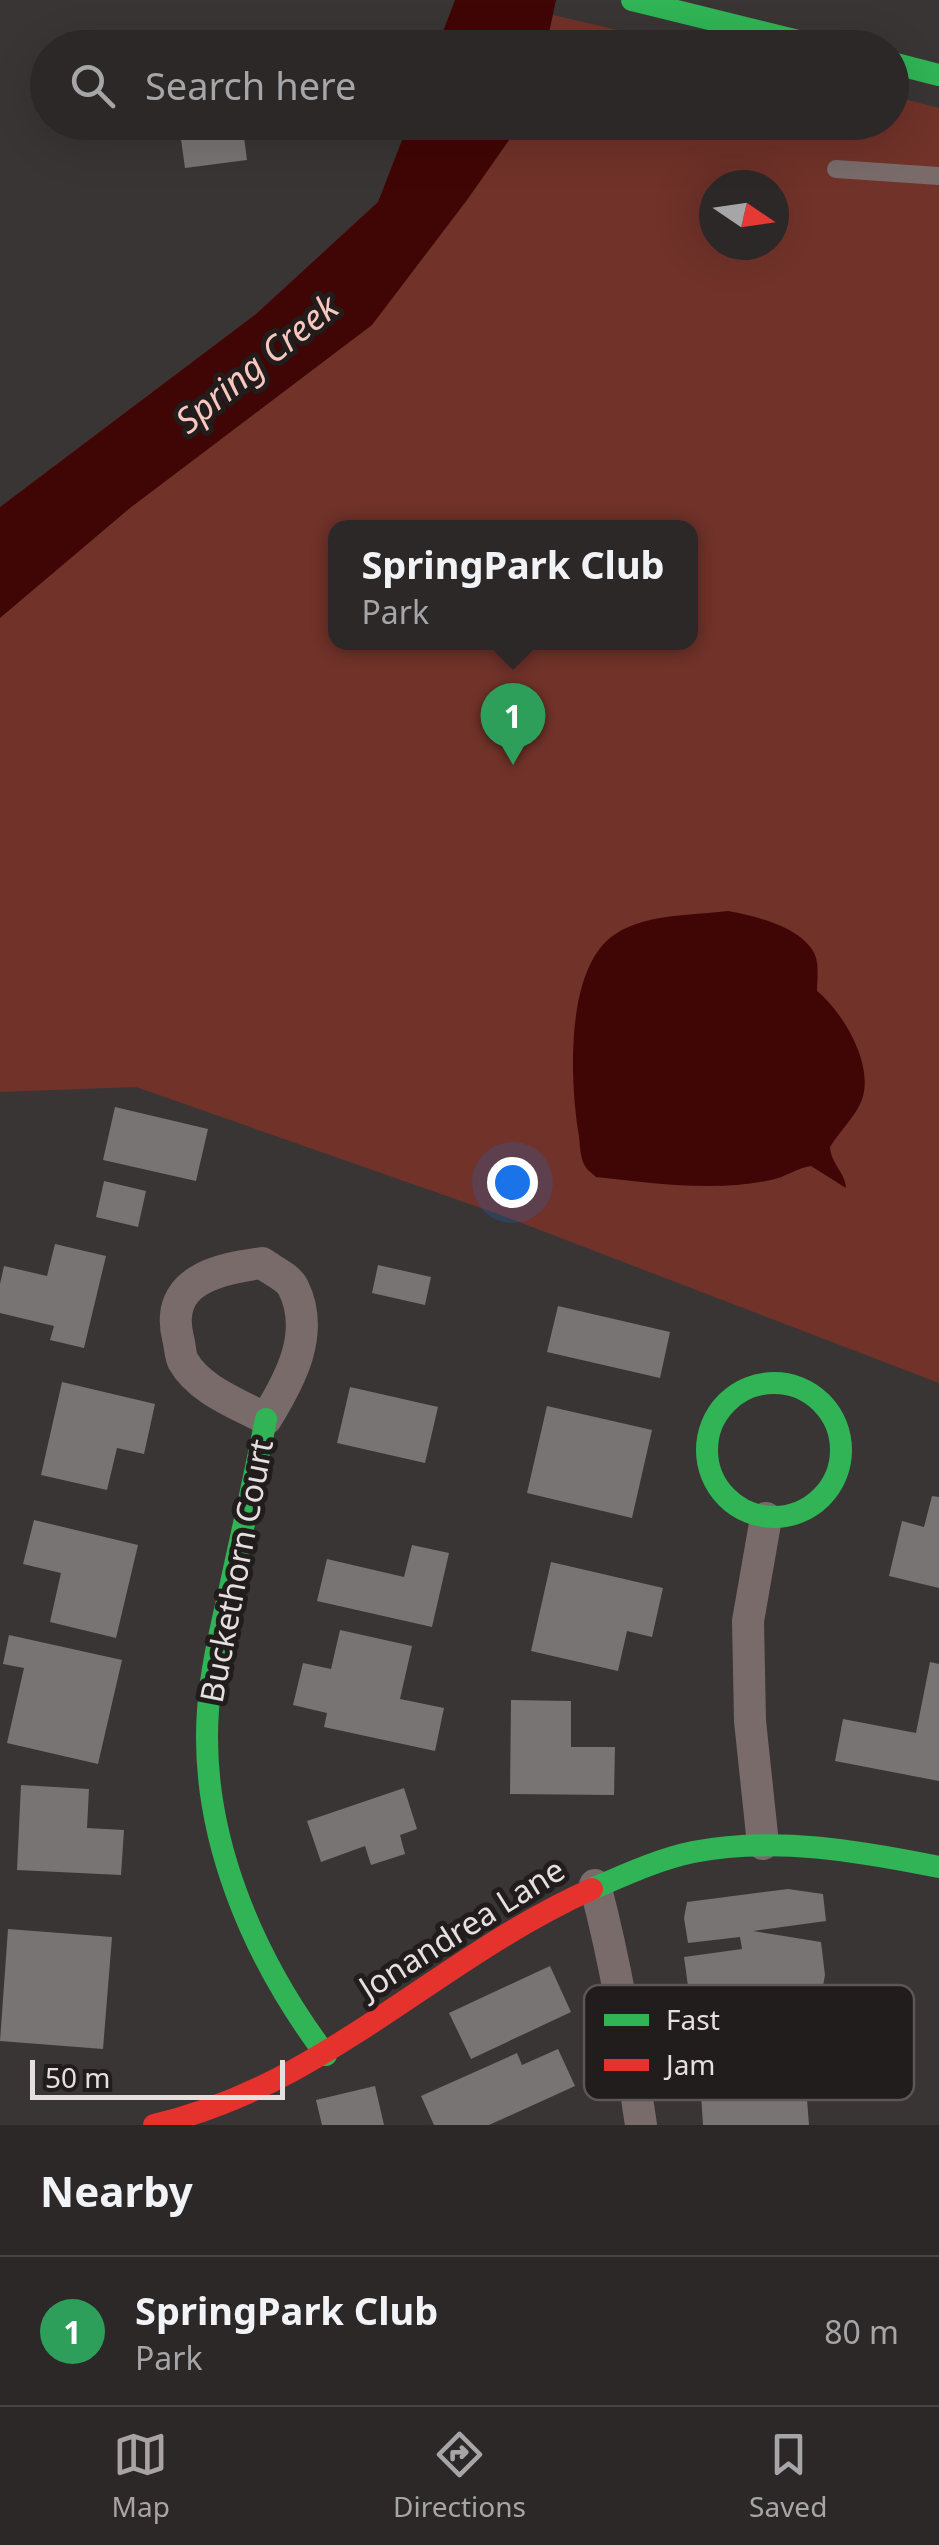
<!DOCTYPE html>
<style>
:root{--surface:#2c2828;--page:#383434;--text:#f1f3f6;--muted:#a6a6a8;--line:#484445;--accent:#a9a4a3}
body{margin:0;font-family:"Noto Sans",sans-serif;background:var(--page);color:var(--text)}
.compass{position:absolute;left:699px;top:170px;width:90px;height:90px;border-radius:50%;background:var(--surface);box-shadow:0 10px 40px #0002;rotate:103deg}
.scale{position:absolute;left:30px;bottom:25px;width:255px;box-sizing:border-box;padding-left:10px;border:5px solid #e5dfde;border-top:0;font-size:28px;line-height:35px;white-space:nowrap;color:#e5dfde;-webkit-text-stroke:8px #211d1c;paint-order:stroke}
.you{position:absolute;left:512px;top:1182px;width:35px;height:35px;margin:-25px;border:8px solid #fff;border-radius:50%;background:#1a73e8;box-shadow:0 0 0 15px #1a73e833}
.badge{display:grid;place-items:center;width:65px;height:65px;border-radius:50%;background:var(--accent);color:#fff;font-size:32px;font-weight:700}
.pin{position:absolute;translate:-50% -82px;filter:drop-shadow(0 2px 5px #0008)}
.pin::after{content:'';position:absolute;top:52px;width:35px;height:30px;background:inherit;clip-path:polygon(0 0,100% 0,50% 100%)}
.popup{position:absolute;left:328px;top:520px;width:370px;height:130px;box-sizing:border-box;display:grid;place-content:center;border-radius:20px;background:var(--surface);filter:drop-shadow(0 2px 8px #0005);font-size:32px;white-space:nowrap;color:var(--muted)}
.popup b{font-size:38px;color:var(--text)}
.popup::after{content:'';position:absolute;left:50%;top:100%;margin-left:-20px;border:20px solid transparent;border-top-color:var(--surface)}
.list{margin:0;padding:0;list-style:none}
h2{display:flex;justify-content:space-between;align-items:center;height:130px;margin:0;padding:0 40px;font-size:42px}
h2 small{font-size:32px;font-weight:400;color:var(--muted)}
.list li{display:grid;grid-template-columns:65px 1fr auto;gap:30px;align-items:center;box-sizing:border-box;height:150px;padding:0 40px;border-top:2px solid var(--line)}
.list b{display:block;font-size:38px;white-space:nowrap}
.list p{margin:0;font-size:32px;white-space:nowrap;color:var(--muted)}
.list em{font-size:32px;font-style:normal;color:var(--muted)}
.icon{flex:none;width:55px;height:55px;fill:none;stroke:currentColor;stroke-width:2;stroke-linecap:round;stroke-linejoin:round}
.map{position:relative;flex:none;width:939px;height:2125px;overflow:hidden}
.search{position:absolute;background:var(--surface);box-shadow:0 10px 40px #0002;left:30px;right:30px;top:30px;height:110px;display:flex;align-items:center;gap:25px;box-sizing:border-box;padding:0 35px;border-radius:55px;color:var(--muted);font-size:38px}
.sheet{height:280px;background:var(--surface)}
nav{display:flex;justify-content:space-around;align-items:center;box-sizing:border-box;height:140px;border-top:2px solid var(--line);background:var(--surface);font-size:28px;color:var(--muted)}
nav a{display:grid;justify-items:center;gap:5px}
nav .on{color:var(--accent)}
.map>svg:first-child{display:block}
</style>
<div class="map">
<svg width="939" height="2125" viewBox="0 0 939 2125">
<rect width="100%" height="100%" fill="#3a3535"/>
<path fill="#703229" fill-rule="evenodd" d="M455,0H487L692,47L437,48Z
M892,96L939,108V1383L498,1214L136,1087L0,1092V507L256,314L378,202L409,123L892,122ZM714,185H774V245H714ZM336,528H690V642H336Z"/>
<path fill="#400605" d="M455,0H556L546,47H437Z
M409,122L521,123L467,200L372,325L130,508L0,618V507L256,314L378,202Z
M728,911C755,916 798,926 813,951C820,962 817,979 817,991C843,1012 876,1067 861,1102C854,1118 839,1132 830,1147C831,1164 845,1172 846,1188L811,1166C797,1168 787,1176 775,1179C717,1193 653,1183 596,1177C592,1173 587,1170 585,1166C580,1158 580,1145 579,1136C570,1084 565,975 610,938C641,913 690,916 728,911Z"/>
<path fill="#787473" d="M195,122H242L247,160L185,168L179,125Z
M115,1107L208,1129L196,1181L103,1160Z
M104,1181L146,1191L138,1227L96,1217Z
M55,1244L106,1256L84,1348L50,1340L54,1326L0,1313V1284L4,1266L47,1276Z
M378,1265L431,1277L425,1305L372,1293Z
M558,1306L670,1332L660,1378L547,1352Z
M62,1382L155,1404L144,1454L117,1448L107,1490L41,1475Z
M350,1387L438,1407L425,1463L337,1443Z
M547,1406L652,1430L632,1518L527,1493Z
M932,1496L939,1497V1588L889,1576L902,1521L924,1527Z
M34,1520L138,1545L116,1638L50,1622L61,1573L23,1564Z
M412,1545L449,1553L432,1627L317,1601L327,1559L404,1577Z
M551,1562L663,1588L652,1637L627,1631L618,1671L531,1651Z
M340,1630L412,1646L400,1699L444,1708L435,1751L324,1727L327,1713L293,1705L303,1663L331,1669Z
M9,1635L122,1660L98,1764L7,1743L24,1668L3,1664Z
M930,1662L939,1664V1781L835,1761L843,1719L916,1733Z
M511,1700L571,1701V1747H615L614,1795L510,1794Z
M21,1785L89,1789L87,1828L124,1830L121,1875L17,1870Z
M404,1788L417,1829L400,1835L405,1854L371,1865L365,1846L321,1862L307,1821Z
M788,1889L823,1894L826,1921L753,1931L821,1942L825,1975L821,1996H789L740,1988L689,1993L684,1957L742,1949L740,1937L688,1943L684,1918L687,1902Z
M8,1929L112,1937L103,2049L0,2041Z
M550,1966L571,2012L471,2059L449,2013Z
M834,1999L839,2054L696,2068L692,2013Z
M558,2049L575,2086L489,2125H434L421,2096L517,2053L522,2065Z
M764,2073L765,2076L805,2073L809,2125H703L700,2078Z
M375,2086L384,2125H322L316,2100Z"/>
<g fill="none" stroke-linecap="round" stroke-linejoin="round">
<path stroke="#786b69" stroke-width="18" d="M836,169L939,176"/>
<path stroke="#786b69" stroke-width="32" d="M262,1263C271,1270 288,1277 293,1287C316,1333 290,1380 266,1419C239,1404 199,1390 183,1361C180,1355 180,1345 178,1338C164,1280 218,1269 262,1263Z
M763,1844L750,1721L748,1621L766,1518
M595,1885C616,1964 629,2044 641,2125"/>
<path stroke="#30b455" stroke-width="22" d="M632,0L827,48
M892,63L939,75
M707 1450a67 67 0 1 1 134 0a67 67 0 1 1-134 0Z
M266,1419C255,1474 243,1528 231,1583C222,1624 211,1667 208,1710C199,1834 253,1958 326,2055
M592,1889C624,1875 659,1859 693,1852C775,1836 859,1851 939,1867"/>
<path stroke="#e5322d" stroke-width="22" d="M154,2125C325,2085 436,1959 592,1889"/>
</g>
<g text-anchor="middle" stroke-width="10" stroke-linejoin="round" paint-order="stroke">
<g font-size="32" fill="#e5dfde" stroke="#211d1c">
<text transform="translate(237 1571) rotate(-79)" y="11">Buckethorn Court</text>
<text transform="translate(462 1929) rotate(-32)" y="11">Jonandrea Lane</text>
</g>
<g font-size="35" font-style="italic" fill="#f9c7bd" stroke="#211d1c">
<text transform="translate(257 364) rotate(-39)" y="12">Spring Creek</text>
</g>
</g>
<rect x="584" y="1985" width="330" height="115" rx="15" fill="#211d1c" stroke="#5c5756" stroke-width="2.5"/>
<rect x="604" y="2014" width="45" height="12" fill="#30b455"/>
<rect x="604" y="2059" width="45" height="12" fill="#e5322d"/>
<g font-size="28" fill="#e5dfde">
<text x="666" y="2030">Fast</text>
<text x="666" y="2075">Jam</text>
</g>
</svg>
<svg class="compass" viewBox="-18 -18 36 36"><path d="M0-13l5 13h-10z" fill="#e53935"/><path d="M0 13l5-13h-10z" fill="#a6a6a8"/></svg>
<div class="scale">50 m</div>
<div class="you"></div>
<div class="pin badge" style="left:513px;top:765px;background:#2e9e5b">1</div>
<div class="popup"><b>SpringPark Club</b>Park</div>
<div class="search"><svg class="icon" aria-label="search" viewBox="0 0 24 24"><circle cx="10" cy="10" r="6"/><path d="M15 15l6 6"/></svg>Search here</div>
</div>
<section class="sheet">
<h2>Nearby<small></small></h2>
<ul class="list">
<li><span class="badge" style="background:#2e9e5b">1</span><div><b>SpringPark Club</b><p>Park</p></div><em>80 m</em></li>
</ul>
</section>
<nav>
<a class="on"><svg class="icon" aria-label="map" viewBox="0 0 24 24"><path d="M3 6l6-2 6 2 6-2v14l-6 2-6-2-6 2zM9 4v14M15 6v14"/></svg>Map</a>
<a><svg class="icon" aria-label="directions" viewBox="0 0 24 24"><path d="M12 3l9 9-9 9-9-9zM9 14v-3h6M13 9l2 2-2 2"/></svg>Directions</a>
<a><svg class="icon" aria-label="saved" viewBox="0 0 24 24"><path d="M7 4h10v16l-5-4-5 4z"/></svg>Saved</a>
</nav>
